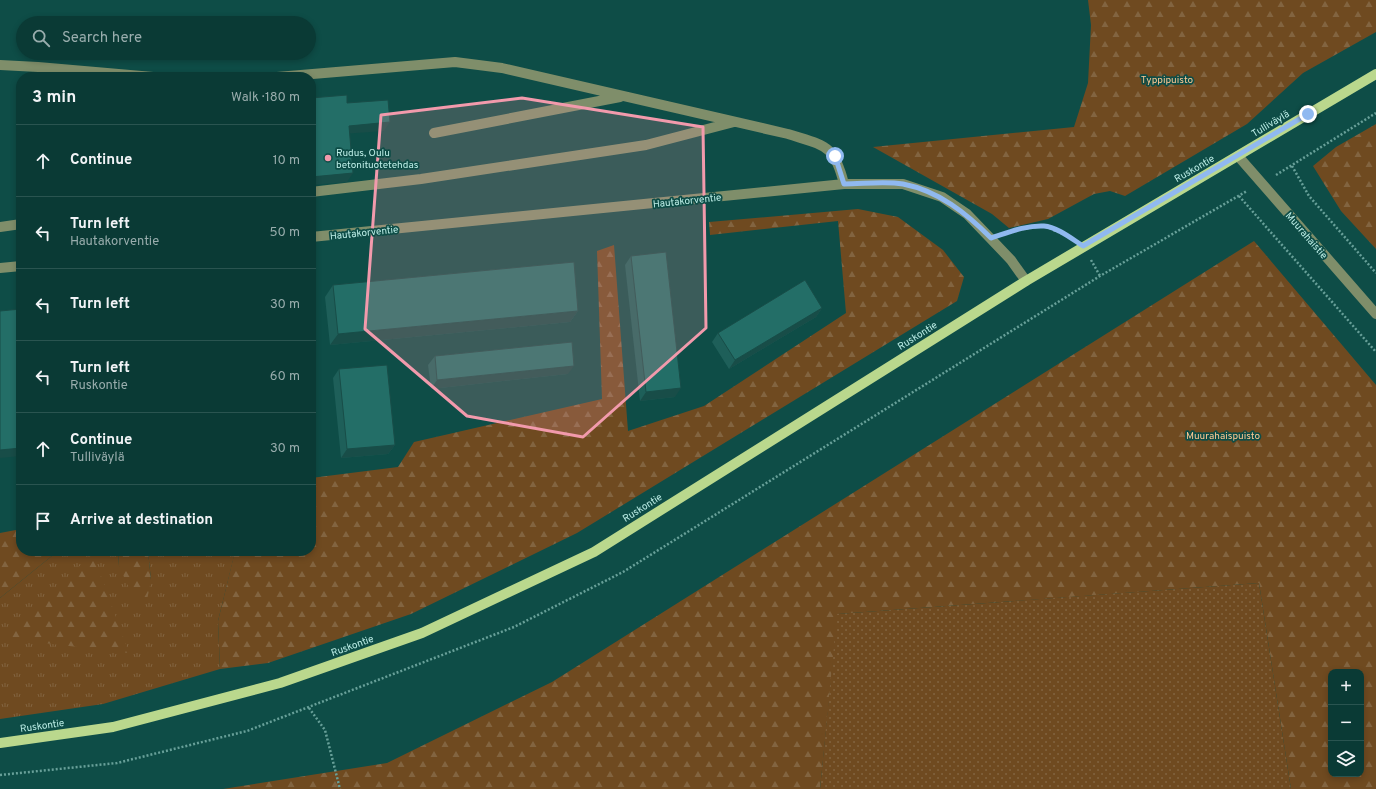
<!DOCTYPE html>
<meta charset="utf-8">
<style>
:root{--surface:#0a3a35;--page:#184541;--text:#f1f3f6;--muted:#99adad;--line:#2a5450}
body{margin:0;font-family:Overpass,sans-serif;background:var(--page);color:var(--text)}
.controls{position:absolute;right:12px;bottom:12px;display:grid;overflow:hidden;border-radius:8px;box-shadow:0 2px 6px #0003}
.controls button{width:36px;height:36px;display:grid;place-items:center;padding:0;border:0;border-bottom:1px solid var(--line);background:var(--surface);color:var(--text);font:20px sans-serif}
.stop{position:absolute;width:12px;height:12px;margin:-9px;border:3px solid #90b9f0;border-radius:50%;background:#fff}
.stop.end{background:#90b9f0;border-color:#fff;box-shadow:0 1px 4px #0008}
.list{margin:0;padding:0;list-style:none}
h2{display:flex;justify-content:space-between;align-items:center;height:52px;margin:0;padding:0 16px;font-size:17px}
h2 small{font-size:13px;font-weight:400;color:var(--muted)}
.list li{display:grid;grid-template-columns:26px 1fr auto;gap:12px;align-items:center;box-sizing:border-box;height:72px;padding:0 16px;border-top:1px solid var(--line)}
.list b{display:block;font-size:15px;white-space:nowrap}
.list p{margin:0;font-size:13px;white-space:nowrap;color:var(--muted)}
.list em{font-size:13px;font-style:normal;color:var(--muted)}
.icon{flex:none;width:22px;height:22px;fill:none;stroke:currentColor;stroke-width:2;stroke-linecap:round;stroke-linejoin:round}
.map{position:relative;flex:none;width:1376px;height:789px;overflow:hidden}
.search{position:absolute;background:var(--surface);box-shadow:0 2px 6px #0003;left:16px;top:16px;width:300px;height:44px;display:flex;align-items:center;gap:10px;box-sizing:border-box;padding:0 14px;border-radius:22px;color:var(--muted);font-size:15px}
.panel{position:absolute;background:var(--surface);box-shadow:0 2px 6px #0003;left:16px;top:72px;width:300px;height:484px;border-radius:16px}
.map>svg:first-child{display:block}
</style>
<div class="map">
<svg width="1376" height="789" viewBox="0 0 1376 789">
<defs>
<pattern id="grass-tufts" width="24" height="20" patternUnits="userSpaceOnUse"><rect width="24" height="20" fill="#6f4a20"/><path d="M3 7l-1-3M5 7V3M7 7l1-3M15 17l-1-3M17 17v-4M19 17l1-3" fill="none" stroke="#826440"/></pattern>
<pattern id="forest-firs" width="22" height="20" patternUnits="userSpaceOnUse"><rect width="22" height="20" fill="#6f4a20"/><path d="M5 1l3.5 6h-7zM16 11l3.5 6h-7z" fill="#826440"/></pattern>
<pattern id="park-dots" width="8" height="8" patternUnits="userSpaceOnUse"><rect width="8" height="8" fill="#6f4a20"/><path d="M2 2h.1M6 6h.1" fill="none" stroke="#826440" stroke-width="1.8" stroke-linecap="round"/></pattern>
</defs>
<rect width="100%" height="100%" fill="#0e4d47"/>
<path fill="url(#grass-tufts)" d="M58,551H118L119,566L151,580L148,551H237L235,552L218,621L220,669L103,704L0,719V598Z"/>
<path fill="url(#forest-firs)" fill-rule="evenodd" d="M1088,0H1376V32L1303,73L1247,124L1125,196L1110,191L1094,194L1048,219L1009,228L992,214L873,147L1074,127L1088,83L1091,25Z
M1376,124V249L1341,211L1313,166L1336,147Z
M858,209L898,217L943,250L964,277L957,301L577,533L411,614L268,663L220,669L218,621L235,551H311V478L398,467L414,442L602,399L597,251L614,245L628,431L704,406L846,313L838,221L710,235L709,222Z
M1254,241L1376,385V789H1291L1259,583L838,614L820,789H223L387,763L552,682ZM1331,672H1361V774H1331Z
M21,529V551H58L0,598V533Z
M118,551H148L151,580L147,600L134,599L119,566Z
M93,554L129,653L1,638Z"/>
<path fill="url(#park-dots)" d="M1259,583L1291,789H820L837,614Z"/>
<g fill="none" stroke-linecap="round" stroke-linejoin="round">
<path stroke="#68a099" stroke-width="2.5" stroke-dasharray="2 2" stroke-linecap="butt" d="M1292,166L1309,196L1376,273
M1276,175L1376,113
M1239,196L1376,352
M1007,233L1016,230L1044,226L1070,237
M1091,260L1100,276
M309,708L325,730L340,789
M0,775L117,763L247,731L514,627L623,572L1100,276L1247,191"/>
<path stroke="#7f8e6a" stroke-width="10" d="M0,65L38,67L153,77
M277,77L455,62L502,68L788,134C825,146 834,144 844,184
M434,133L620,97
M1238,156L1376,314
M311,192L421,179L646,145L734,122
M0,227L21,224
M311,237L844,184H903L942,197L967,214L991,239L1011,260L1026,281
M0,268L21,266"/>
<path stroke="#bad88d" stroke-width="10" d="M0,743L113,727L280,683L422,633L594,552L1026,281L1376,74"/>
</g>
<path fill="#1e5f59" d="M631,256L675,397L640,401L625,265Z
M333,285L578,311L570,322L330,345L325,297Z
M822,308L816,317L729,369L712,342L718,333Z
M435,356L568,374L431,389L428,365Z
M339,369L395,445L388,454L341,458L333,378Z"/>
<path fill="#184d48" d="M390,122L384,131L343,134L349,126Z
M353,173L347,182L311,185V177Z
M822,308L816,317L729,369L735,360Z
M578,311L570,322L330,345L338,334Z
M574,366L568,374L431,389L437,380Z
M681,388L675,397L640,401L646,392Z
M395,445L388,454L341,458L347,449Z
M21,448V456L0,458V450Z"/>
<path fill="#236e67" stroke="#184d48" d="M347,95V103L388,100L390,122L349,126L353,173L311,177V98Z
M666,252L681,388L646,392L631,256Z
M574,262L578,311L338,334L333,285Z
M805,280L822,308L735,360L718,333Z
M21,309V448L0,450V311Z
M572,342L574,366L437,380L435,356Z
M387,365L395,445L347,449L339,369Z"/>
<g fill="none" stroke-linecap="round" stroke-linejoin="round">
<path stroke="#90b9f0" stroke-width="5" d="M835,156L844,184C863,184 884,181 903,184C939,191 966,213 991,238C1007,233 1026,225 1044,226C1057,227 1072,239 1083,246L1308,114"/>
</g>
<path fill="#f29aac" fill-opacity="0.2" stroke="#f29aac" stroke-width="3" stroke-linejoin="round" d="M522,98L703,127L706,328L583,437L467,416L365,329L381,115Z"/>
<circle fill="#f29aac" stroke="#0e4d47" stroke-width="1.5" cx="328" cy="158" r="4"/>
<g text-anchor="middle" stroke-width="3.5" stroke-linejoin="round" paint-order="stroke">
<g font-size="10" fill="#fdc893" stroke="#0e4d47">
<text x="1167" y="83">Typpipuisto</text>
<text x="1223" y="439">Muurahaispuisto</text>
</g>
<g font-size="10" fill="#bdeee7" stroke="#0e4d47">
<text transform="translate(1270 123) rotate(-31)" y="4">Tulliväylä</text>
<text transform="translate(1194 168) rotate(-30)" y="4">Ruskontie</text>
<text transform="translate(687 200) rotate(-6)" y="4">Hautakorventie</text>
<text transform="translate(364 232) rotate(-6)" y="4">Hautakorventie</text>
<text transform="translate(1307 235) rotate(49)" y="4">Muurahaistie</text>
<text transform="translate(917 335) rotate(-32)" y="4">Ruskontie</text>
<text transform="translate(642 507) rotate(-32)" y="4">Ruskontie</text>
<text transform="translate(352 645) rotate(-20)" y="4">Ruskontie</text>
<text transform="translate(42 725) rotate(-8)" y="4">Ruskontie</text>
</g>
<g font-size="10" fill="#bdeee7" stroke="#0e4d47" text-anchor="start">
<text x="336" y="156">Rudus, Oulu<tspan x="336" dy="12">betonituotetehdas</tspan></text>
</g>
</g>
</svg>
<div class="controls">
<button>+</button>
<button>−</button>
<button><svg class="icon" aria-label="layers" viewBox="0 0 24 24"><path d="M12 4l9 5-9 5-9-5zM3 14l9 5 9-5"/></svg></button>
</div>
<div class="stop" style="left:835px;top:156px"></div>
<div class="stop end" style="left:1308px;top:114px"></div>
<div class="search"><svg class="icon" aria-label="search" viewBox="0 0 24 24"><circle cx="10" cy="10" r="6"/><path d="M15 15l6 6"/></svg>Search here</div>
<section class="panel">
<h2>3 min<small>Walk · 180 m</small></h2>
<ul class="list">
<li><svg class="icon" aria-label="ahead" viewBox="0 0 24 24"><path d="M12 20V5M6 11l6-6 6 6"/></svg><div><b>Continue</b></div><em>10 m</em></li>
<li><svg class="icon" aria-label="left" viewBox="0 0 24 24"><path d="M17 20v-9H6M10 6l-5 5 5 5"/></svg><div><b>Turn left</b><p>Hautakorventie</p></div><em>50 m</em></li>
<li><svg class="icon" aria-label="left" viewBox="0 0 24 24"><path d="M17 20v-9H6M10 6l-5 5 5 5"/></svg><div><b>Turn left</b></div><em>30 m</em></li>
<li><svg class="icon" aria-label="left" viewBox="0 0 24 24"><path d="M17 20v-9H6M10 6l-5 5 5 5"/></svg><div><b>Turn left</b><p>Ruskontie</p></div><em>60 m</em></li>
<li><svg class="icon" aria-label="ahead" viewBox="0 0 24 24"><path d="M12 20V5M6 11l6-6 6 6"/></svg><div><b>Continue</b><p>Tulliväylä</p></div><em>30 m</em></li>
<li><svg class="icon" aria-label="arrive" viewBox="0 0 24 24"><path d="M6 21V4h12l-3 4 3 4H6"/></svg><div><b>Arrive at destination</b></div></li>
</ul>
</section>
</div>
